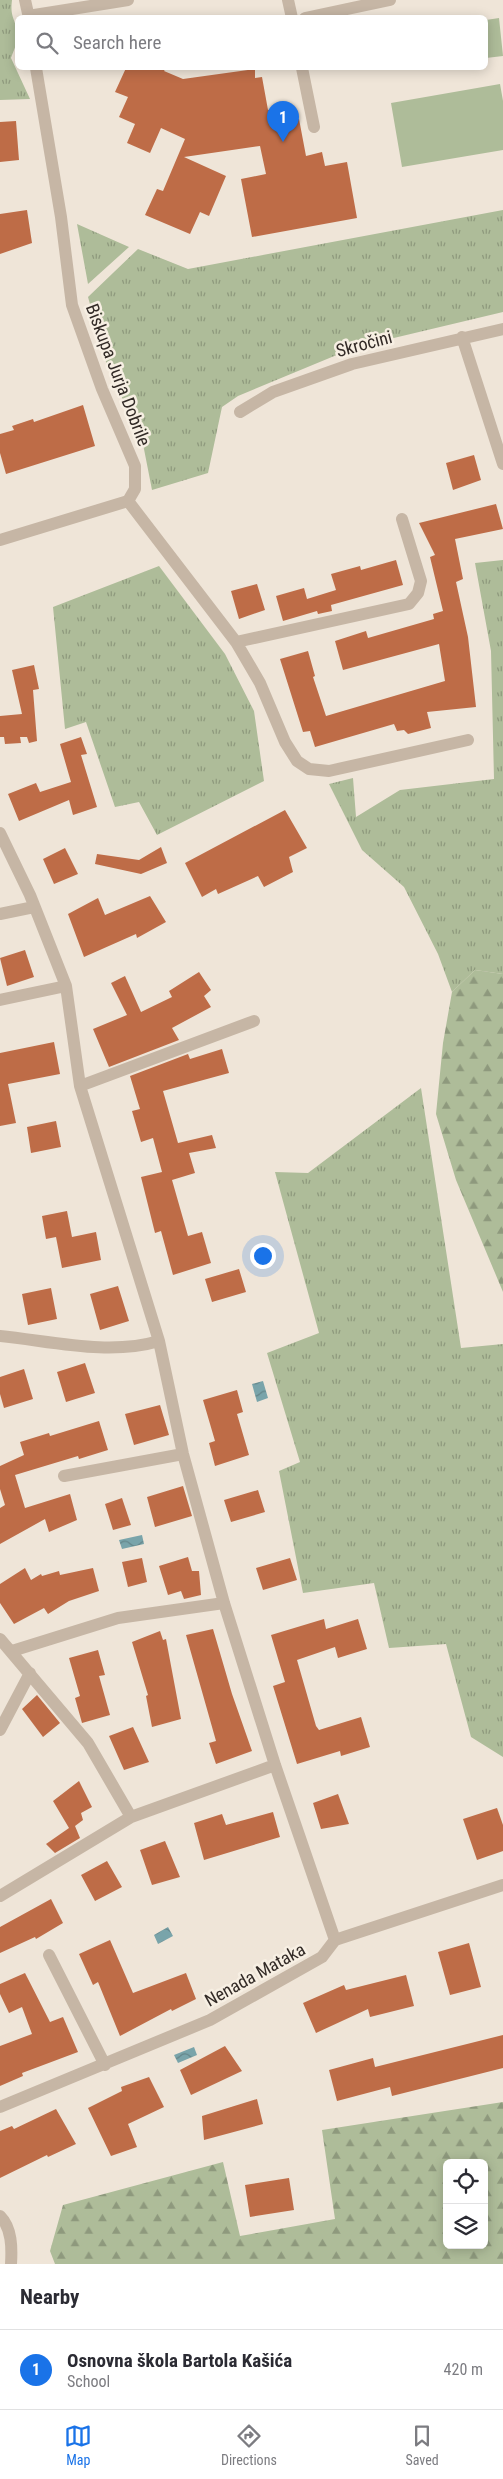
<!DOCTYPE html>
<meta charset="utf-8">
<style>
:root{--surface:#fff;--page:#f2f2f3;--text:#2b2b33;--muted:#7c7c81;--line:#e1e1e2;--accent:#1a73e8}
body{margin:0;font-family:"Roboto Condensed",sans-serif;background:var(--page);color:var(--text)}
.controls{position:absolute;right:15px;bottom:15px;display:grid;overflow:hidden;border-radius:8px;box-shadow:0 2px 12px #0003}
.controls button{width:45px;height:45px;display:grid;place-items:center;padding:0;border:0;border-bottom:1px solid var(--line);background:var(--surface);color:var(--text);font:25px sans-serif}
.you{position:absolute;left:262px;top:1255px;width:18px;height:18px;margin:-12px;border:4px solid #fff;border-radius:50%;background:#1a73e8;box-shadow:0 0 0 8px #1a73e833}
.badge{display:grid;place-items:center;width:32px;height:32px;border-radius:50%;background:var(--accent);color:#fff;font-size:16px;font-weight:700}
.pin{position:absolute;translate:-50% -41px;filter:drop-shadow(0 1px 2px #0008)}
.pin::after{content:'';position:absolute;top:26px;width:18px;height:15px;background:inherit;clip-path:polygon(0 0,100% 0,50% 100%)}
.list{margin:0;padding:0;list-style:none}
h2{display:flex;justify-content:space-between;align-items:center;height:65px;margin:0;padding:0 20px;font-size:21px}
h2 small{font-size:16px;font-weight:400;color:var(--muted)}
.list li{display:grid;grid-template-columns:32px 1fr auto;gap:15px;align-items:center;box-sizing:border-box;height:80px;padding:0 20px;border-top:1px solid var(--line)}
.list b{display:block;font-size:19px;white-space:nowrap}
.list p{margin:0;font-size:16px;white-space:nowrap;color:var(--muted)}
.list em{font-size:16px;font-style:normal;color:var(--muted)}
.icon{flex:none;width:28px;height:28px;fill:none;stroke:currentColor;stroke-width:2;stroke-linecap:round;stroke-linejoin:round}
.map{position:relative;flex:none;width:503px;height:2264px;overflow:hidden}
.search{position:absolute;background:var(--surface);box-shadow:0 2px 12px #0003;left:15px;right:15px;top:15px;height:55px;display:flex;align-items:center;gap:12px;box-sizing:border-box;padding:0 18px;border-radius:8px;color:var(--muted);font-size:19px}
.sheet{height:145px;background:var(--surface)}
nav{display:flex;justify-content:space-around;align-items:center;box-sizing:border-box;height:70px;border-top:1px solid var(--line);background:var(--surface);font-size:14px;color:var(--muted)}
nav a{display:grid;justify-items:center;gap:2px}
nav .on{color:var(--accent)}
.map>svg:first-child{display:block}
</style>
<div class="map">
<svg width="503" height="2264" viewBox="0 0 503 2264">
<defs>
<pattern id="grass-tufts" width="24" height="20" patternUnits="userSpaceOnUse" patternTransform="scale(1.25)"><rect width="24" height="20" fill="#aebc99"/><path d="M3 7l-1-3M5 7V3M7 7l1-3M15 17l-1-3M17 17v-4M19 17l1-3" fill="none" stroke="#8e997d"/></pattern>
<pattern id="forest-firs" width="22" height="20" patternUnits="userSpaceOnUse" patternTransform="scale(1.25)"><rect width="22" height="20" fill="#aebc99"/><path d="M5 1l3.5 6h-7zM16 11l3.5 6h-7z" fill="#8e997d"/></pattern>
<pattern id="water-waves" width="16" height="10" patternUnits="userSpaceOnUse" patternTransform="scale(1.25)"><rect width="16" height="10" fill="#79a4aa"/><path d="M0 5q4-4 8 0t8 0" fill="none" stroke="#64868a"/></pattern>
</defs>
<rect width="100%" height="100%" fill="#efe5d8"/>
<path fill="url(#grass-tufts)" d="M0,0H12C10,17 14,16 17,31C19,40 14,50 11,58L30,99L0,100Z
M503,210V312L356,347L238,396L222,407L208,473L152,490L143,444L106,362L88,297L138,249L188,269Z
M77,224L129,247L88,284Z
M503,560V974L475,970L452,992L438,954L404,887L362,850L329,784L353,778L356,817L400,790L494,779L491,651L475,563Z
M159,566L225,654L254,711L264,781L157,835L139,802L115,807L86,722L65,729L53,607Z
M421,1088L461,1348L503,1344V1757L471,1737L446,1644L389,1648L374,1583L303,1593L279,1471L300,1462L267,1353L319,1333L275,1172L308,1173Z"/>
<path fill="url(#forest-firs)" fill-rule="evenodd" d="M475,970L503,974V1292L456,1180L436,1114L443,1043L452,992Z
M503,2102V2264H55L50,2251L63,2205L223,2162L240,2236L335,2219L322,2130ZM447,2163H484V2245H447Z"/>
<path fill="#aebc99" d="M499,18L503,56L486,58V20Z
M500,84L503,101V150L402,167L391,103Z"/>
<path fill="url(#water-waves)" d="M263,1381L268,1398L257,1402L252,1384Z
M142,1535L144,1544L122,1549L119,1540Z
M168,1927L173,1936L158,1944L154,1935Z
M194,2047L197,2055L178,2063L174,2055Z"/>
<path fill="#be6c47" d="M126,68H166L164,71L183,79L255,69V78L262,77L268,110L287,106L291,122L299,119L306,156L322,152L325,166L347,162L357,218L252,237L241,179L266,174L260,146L184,157L226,176L209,216L200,212L190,234L145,215L157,189L163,191L185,139L161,128L150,153L127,143L135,124L119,117L128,97L115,92Z
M16,121L19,160L0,162V122Z
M27,210L32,243L0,254V214Z
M83,405L95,446L6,474L0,453V434L14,430L12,426L33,419L34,422Z
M474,455L481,480L453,490L446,463Z
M496,504L503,529L455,539L463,579L456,582L468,637L476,707L427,712L431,728L408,734L404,730L397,731L394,724L315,747L310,731L303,732L280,659L308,651L315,676L313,677L326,716L445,681L439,644L343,670L335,641L366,631L368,638L434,619L433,614L443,611L430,557L435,555L419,523Z
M396,560L403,585L331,605L332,611L318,614L317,611L283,621L276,596L304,588L307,599L336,590L331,574L360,566L361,570Z
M257,584L265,610L239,619L231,591Z
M34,665L39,689L33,690L37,741L29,743L27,737H20L21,743L5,744L4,737H0V716L22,714L12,670Z
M81,737L87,754L81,755L97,807L73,815L69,800L19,821L8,794L36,783L40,792L71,782L60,744Z
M285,810L307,848L289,857L293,872L264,887L258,876L218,894L216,889L202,897L185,863Z
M161,847L167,863L141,874L95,864L97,854L139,860Z
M65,848L78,874L54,884L43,859Z
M150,896L166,922L137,938L136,934L84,957L68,914L98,898L105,915Z
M25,950L34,977L7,986L0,958Z
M199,972L211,990L204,996L211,1007L172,1028L179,1040L109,1067L93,1029L127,1015L111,983L125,976L141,1012L172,997L169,991Z
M54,1042L60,1074L8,1084L16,1123L0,1126V1053Z
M222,1049L229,1073L163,1091L178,1143L212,1135L216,1148L189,1153L195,1173L172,1180L188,1236L202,1232L211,1263L173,1275L161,1231L155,1233L141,1177L162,1172L153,1138L141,1142L132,1111L140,1109L130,1076L188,1054L190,1059Z
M56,1121L61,1147L31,1153L27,1127Z
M67,1211L72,1237L96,1232L101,1260L62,1268L56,1237L46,1239L42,1216Z
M239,1269L246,1292L212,1302L205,1279Z
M118,1286L129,1321L100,1330L90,1294Z
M51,1288L57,1319L28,1325L22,1294Z
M85,1363L95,1393L66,1402L57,1372Z
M24,1369L33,1399L4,1408L0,1394V1377Z
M237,1390L243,1412L237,1414L249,1455L215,1466L209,1443L215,1441L203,1400Z
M160,1405L169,1435L134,1445L125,1414Z
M99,1421L108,1450L79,1459L78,1456L15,1475L25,1508L70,1494L77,1520L49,1532L45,1519L0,1544V1508L5,1505L0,1489V1466L24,1455L20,1442L49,1433L50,1436Z
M183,1486L192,1516L155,1527L147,1497Z
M258,1490L265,1512L231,1522L224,1500Z
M122,1498L131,1525L113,1530L105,1504Z
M188,1557L192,1571H199L201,1595L184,1599L181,1591L168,1595L159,1566Z
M142,1558L147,1582L128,1587L122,1562Z
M290,1558L297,1580L263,1590L256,1568Z
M25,1568L31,1580L41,1574L42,1576L59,1571L60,1575L93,1568L99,1591L69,1601L48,1614L44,1608L14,1624L0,1603V1584Z
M324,1619L326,1629L358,1619L367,1649L338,1658L335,1647L297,1660L316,1726L319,1730L361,1717L370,1747L341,1756L340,1751L297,1764L273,1686L285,1682L271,1635Z
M213,1629L232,1694L252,1751L216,1764L209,1743L216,1741L186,1635Z
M160,1631L163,1640L166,1639L181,1719L152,1727L146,1696L148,1695L132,1642Z
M98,1650L105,1675L99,1676L110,1715L82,1723L75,1698L80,1696L69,1658Z
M37,1695L60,1723L43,1737L22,1709Z
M133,1727L149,1762L124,1770L109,1736Z
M79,1781L92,1807L81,1813L83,1820L75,1826L80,1838L55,1853L46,1844L69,1828L53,1801Z
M338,1794L349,1824L321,1829L313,1803Z
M497,1808L503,1825V1851L477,1860L463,1819Z
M273,1812L280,1837L204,1860L194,1823L222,1814L226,1825Z
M165,1841L180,1877L152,1885L140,1850Z
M107,1861L122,1887L95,1901L81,1875Z
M51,1899L63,1923L36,1939L35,1937L0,1953V1927Z
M110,1940L133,1993L186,1973L196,1999L172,2011L171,2009L120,2036L98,1982L93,1985L79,1954Z
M469,1943L481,1987L450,1995L438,1952Z
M25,1973L50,2022L63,2017L78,2052L22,2073L23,2076L0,2086V2046L32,2034L22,2007L9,2013L0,1994V1984Z
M406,1975L414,2006L370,2017L368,2009L316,2033L303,2003L344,1985L346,1990Z
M503,2035V2068L392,2096L390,2087L337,2101L329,2070L373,2058L375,2067Z
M225,2046L242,2071L191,2095L180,2070Z
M149,2077L164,2107L128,2124L137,2147L111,2156L88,2108L122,2091L121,2087Z
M257,2099L263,2124L204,2140L202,2116Z
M56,2109L76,2144L48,2157L47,2155L0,2178V2131L12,2126L14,2129Z
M289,2178L294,2210L250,2217L245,2185Z"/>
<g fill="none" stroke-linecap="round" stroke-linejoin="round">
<path stroke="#c6b6a5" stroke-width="12" d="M25,0L29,18
M288,0L292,18
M28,16L128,0
M305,18L390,0
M302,68L314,127
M462,337L503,464
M240,412L273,392L352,364L503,329
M128,501L236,642L260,683L285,742L297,761L309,769L329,771L468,740
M0,540L128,501L135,489V466L102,389L72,305L61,217L36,68
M236,642L409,604L418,593L421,581L402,519
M0,833L30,895L66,986L80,1086L159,1341L183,1454L224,1603L275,1765L335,1940
M0,914L34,907
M0,1000L66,986
M80,1086L254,1021
M0,1336C51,1341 109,1356 159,1341
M64,1476L183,1454
M0,1639L88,1743L131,1817
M12,1651L118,1618L224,1603
M0,1730L30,1673
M0,1896L131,1817L275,1765
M49,1955L105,2065
M0,2107L210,2020L322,1957L335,1940L503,1885
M0,2216C12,2228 12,2248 11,2264"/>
</g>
<g text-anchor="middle" stroke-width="5" stroke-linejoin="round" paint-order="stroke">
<g font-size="18" fill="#322a26" stroke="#f7efe3">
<text transform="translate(364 344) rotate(-15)" y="6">Skročini</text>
<text transform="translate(118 375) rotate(69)" y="6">Biskupa Jurja Dobrile</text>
<text transform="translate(255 1975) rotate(-29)" y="6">Nenada Mataka</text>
</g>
</g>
</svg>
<div class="controls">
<button><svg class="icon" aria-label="locate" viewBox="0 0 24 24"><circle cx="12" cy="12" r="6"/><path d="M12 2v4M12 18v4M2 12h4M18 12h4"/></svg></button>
<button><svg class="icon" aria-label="layers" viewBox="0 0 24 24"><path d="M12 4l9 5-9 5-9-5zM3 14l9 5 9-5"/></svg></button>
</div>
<div class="you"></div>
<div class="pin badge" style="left:283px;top:142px">1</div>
<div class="search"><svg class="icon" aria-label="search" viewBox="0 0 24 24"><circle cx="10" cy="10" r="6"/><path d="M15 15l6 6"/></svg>Search here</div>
</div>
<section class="sheet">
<h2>Nearby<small></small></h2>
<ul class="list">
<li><span class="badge">1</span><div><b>Osnovna škola Bartola Kašića</b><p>School</p></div><em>420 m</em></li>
</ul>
</section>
<nav>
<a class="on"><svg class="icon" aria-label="map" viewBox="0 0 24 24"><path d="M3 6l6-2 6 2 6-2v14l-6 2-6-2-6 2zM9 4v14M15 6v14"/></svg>Map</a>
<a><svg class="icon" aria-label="directions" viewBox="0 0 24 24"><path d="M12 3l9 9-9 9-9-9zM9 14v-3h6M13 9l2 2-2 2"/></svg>Directions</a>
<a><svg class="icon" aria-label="saved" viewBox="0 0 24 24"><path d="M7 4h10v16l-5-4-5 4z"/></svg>Saved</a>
</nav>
